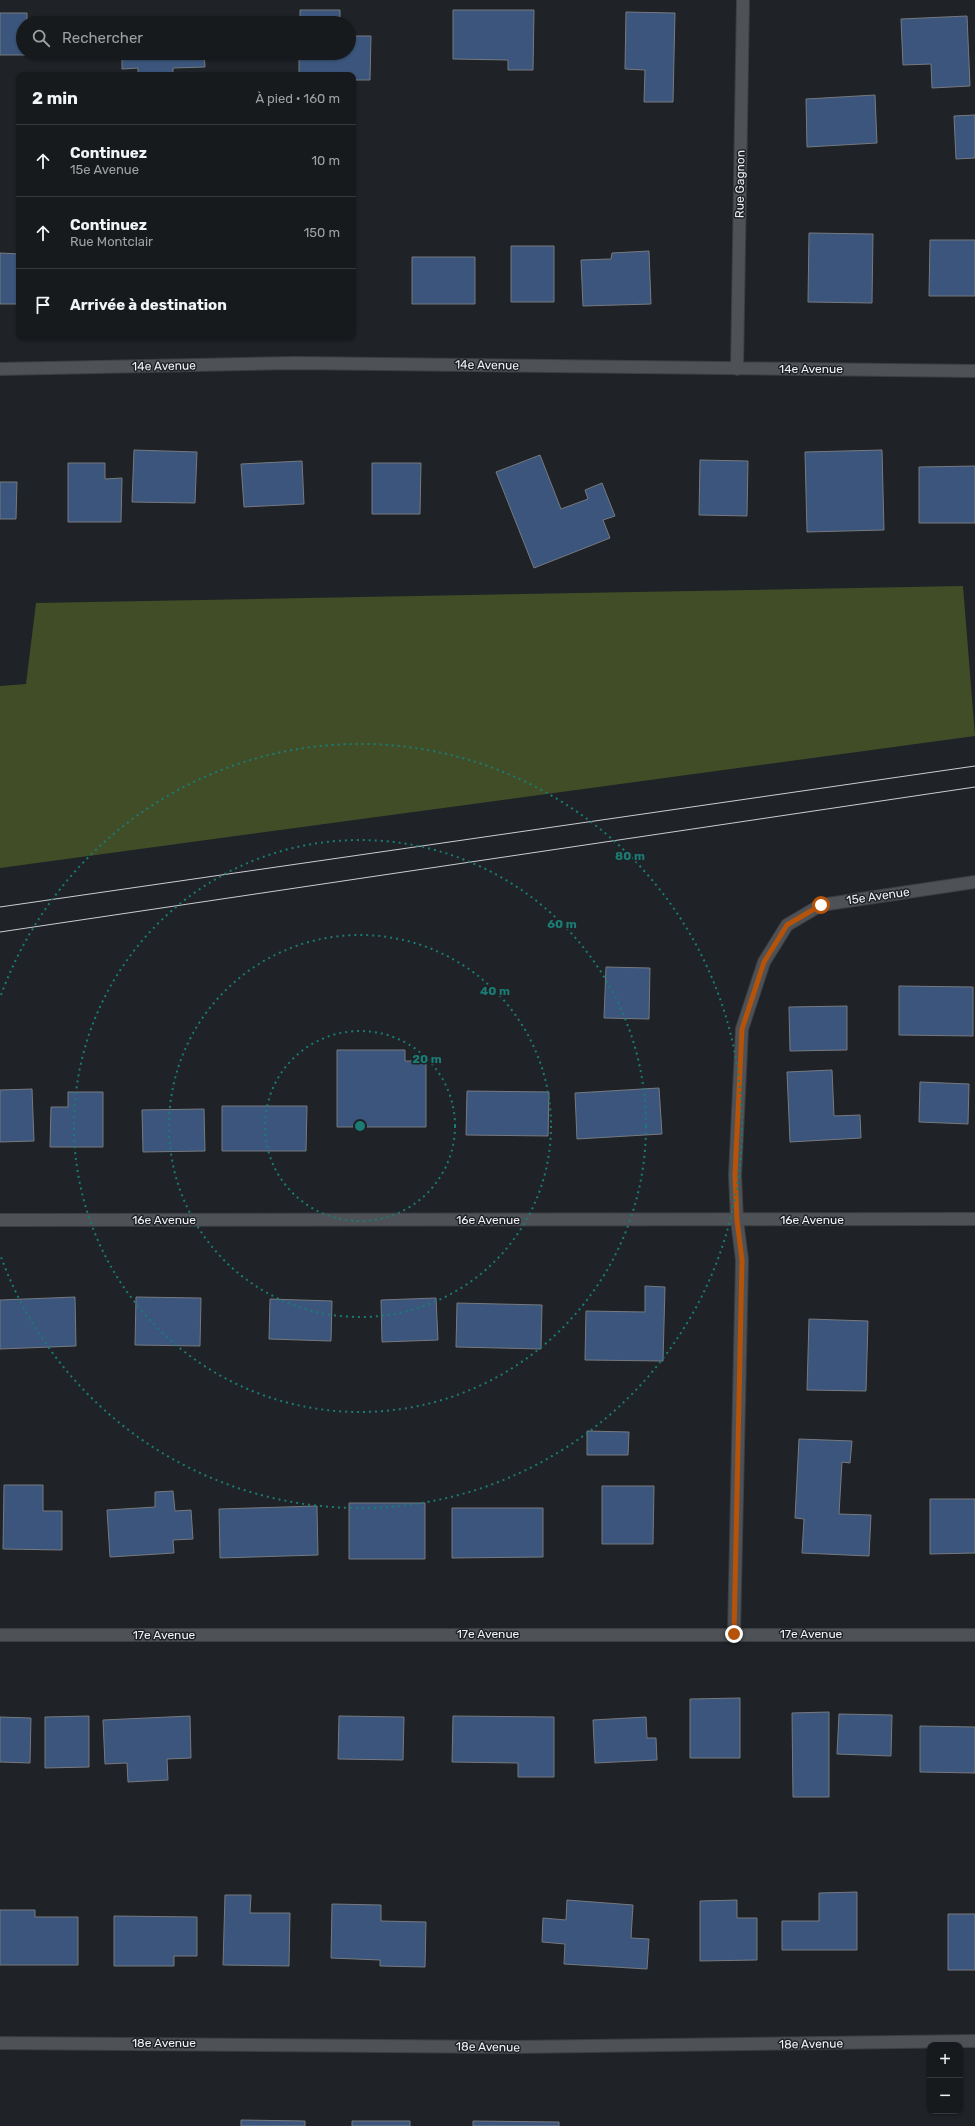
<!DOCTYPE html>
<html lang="fr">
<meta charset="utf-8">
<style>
:root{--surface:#171a1c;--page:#242729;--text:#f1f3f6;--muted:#9ea1a3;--line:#36383b}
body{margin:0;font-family:Rubik,sans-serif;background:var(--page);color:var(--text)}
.controls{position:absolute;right:12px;bottom:12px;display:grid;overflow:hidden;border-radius:8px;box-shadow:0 1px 3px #0004}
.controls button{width:36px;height:36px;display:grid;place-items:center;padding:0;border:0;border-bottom:1px solid var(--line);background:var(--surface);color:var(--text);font:20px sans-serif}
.stop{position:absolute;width:12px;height:12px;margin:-9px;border:3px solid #b45309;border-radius:50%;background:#fff}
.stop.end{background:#b45309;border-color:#fff;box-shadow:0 1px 4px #0008}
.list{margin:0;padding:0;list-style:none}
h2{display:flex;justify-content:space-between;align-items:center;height:52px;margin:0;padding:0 16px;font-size:17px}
h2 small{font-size:13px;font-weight:400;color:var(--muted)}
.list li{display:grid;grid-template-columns:26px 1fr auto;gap:12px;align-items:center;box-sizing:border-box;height:72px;padding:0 16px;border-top:1px solid var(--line)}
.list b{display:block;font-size:15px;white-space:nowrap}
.list p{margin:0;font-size:13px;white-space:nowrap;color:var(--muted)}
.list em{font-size:13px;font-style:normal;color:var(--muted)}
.icon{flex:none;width:22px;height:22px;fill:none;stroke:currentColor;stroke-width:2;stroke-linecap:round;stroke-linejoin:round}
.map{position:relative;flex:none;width:975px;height:2126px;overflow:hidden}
.search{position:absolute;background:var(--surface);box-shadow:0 1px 3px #0004;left:16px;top:16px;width:340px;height:44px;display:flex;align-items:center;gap:10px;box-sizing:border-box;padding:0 14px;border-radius:22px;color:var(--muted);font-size:15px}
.panel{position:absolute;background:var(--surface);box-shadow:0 1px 3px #0004;left:16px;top:72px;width:340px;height:268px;border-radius:8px}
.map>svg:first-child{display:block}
</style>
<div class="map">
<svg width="975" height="2126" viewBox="0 0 975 2126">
<rect width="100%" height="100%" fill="#1f2226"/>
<path fill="#414d27" d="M963,586L975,736L0,868V686L26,684L36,603Z"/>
<path fill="#3c557c" stroke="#767a7f" d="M300,10H340V23H300Z
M453,10H534L533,70H508V60L453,59Z
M626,12L675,13L673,102H644L645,70L625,69Z
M0,13H27V23H23V53H27V55H0Z
M967,16L970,86L932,88L931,64L903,65L901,19Z
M203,17V23H120V21Z
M59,21L111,22V23H59Z
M349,36H371L370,80H353V75H299V53H349Z
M58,53H110V59L58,58Z
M122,53H204L205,67L173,68V75H138V68L122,69Z
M875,95L877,143L807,147L806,99Z
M975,115V158L956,159L954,116Z
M809,233L873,234L872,303L808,302Z
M930,240H975V296H929Z
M353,243H355L354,304H353Z
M511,246H554V302H511Z
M649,251L651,304L583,306L581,260L611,259L612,253Z
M0,253L19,254V304H0Z
M412,257H475V304H412Z
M134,450L197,452L195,503L132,502Z
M882,450L884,530L807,532L805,452Z
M540,455L561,509L588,499L585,490L602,483L615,516L603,520L610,538L534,568L496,472Z
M700,460L748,461L747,516L699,515Z
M302,461L304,504L244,507L241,464Z
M68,463H105V479L122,478L121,522H68Z
M372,463H421L420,514H372Z
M975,466V523H919V467Z
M0,482H17L16,519H0Z
M606,967L650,968L649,1019L604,1018Z
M899,986L973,987V1036L899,1035Z
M847,1006V1050L790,1051L789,1007Z
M337,1050H405V1061H426V1127H337Z
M832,1070L834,1116L860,1115L861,1138L790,1142L787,1072Z
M920,1082L969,1084L968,1124L919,1122Z
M659,1088L662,1134L577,1139L575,1093Z
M32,1089L34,1141L0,1142V1090Z
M467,1091L549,1092L548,1136L466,1135Z
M68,1092H103V1147H50L51,1107H68Z
M222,1106H307L306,1151H222Z
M204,1109L205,1151L143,1152L142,1110Z
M645,1286L665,1287L663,1361L585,1360L586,1311L645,1312Z
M75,1297L76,1346L0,1349V1300Z
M136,1297L201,1298L200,1346L135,1345Z
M436,1298L438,1340L382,1342L381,1300Z
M270,1299L332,1301L331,1341L269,1339Z
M457,1303L542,1305L541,1349L456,1347Z
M809,1319L868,1321L866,1391L807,1390Z
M587,1431L629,1432L628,1455H587Z
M799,1439L852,1441L850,1463L842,1462L839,1514L871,1515L869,1556L802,1553L804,1519L795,1518Z
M4,1485H43V1511H62V1550L3,1549Z
M602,1486H654L653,1544H602Z
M173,1491L175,1511L191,1510L193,1539L173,1540L174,1553L110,1557L107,1510L155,1507V1492Z
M930,1499H975V1553L930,1554Z
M349,1503H425V1559H349Z
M317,1506L318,1555L220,1558L219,1509Z
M452,1508H543V1557L452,1558Z
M740,1698V1758H690V1699Z
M829,1712V1797H793L792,1713Z
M839,1714L892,1715L891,1756L837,1754Z
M89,1716V1767L45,1768V1717Z
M190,1716L191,1758L167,1759L168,1780L128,1782L127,1763L105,1764L103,1720Z
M339,1716L404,1717L403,1760L338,1759Z
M453,1716L554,1717V1777H518V1763L452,1762Z
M0,1717L31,1718L30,1763L0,1762Z
M646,1717L647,1738H656L657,1760L595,1763L593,1720Z
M920,1726L975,1727V1773L920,1772Z
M857,1892V1950H782V1921H819V1893Z
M225,1895H251L250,1913H290L289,1966L223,1965Z
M567,1900L633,1905L631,1938L649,1939L647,1969L564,1964L565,1944L542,1942L543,1918L566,1920Z
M737,1900V1918H757V1960L700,1961V1901Z
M332,1904L381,1905V1921L426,1922L425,1967L380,1966V1960L331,1958Z
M0,1910H35V1917H78V1965H0Z
M948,1914H975V1970H948Z
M114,1916L197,1917V1956H174V1966H114Z
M241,2120L305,2121V2126H241Z
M352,2121H410V2126H352Z
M473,2121L559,2122V2126H473Z"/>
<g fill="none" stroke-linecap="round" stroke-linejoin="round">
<g stroke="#3c3e42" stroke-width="14">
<path id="minor" d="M0,369L295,363L975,371
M737,369L743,0
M0,1220L975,1219
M734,1634L742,1260L737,1220L735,1175L742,1029L764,962L787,925L821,905L975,882
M0,1635H975
M0,2043L513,2047L975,2041"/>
</g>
<use href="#minor" stroke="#4e5156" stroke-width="12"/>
<path stroke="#cbcdd1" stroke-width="1" d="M0,907L975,766
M0,932L975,787"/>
</g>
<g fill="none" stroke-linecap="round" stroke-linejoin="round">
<path stroke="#b45309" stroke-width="5" d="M734,1634L742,1260L737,1220L735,1175L742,1029L764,962L787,925L821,905"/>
</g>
<g fill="none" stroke="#1a7c75" stroke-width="2" stroke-dasharray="2 4">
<circle cx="360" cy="1126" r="95"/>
<circle cx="360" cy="1126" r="191"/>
<circle cx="360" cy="1126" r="286"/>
<path d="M1 995A382 382 0 1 1 1 1257"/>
</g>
<g text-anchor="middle" stroke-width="3" stroke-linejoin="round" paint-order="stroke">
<g font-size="12" fill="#f0f2f5" stroke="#1f2226">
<text transform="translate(740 184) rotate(-89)" y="4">Rue Gagnon</text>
<text transform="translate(487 365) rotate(1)" y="4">14e Avenue</text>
<text transform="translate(164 366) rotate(-1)" y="4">14e Avenue</text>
<text x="811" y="373">14e Avenue</text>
<text transform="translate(878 896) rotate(-8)" y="4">15e Avenue</text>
<text x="164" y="1224">16e Avenue</text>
<text x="488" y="1224">16e Avenue</text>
<text x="812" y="1224">16e Avenue</text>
<text x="488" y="1638">17e Avenue</text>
<text x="811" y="1638">17e Avenue</text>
<text x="164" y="1639">17e Avenue</text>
<text x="164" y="2047">18e Avenue</text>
<text transform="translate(811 2044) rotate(-1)" y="4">18e Avenue</text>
<text transform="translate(488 2047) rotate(1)" y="4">18e Avenue</text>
</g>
</g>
<circle cx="360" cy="1126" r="6" fill="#1a7c75" stroke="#1f2226" stroke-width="2"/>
<g font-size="12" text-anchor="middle" font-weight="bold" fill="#1a7c75" stroke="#1f2226" stroke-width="3" stroke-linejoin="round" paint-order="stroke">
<text x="630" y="860">80 m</text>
<text x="562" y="928">60 m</text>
<text x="495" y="995">40 m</text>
<text x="427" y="1063">20 m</text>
</g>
</svg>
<div class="controls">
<button>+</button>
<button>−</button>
</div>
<div class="stop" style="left:821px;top:905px"></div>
<div class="stop end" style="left:734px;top:1634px"></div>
<div class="search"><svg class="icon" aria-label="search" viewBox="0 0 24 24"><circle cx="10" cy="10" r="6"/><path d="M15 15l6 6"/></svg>Rechercher</div>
<section class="panel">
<h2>2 min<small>À pied · 160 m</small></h2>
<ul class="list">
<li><svg class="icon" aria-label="ahead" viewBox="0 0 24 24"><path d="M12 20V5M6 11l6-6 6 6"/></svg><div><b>Continuez</b><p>15e Avenue</p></div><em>10 m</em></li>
<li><svg class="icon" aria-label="ahead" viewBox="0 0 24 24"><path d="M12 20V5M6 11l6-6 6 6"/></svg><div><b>Continuez</b><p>Rue Montclair</p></div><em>150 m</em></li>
<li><svg class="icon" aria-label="arrive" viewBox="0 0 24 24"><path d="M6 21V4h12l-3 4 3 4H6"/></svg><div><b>Arrivée à destination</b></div></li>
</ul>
</section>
</div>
